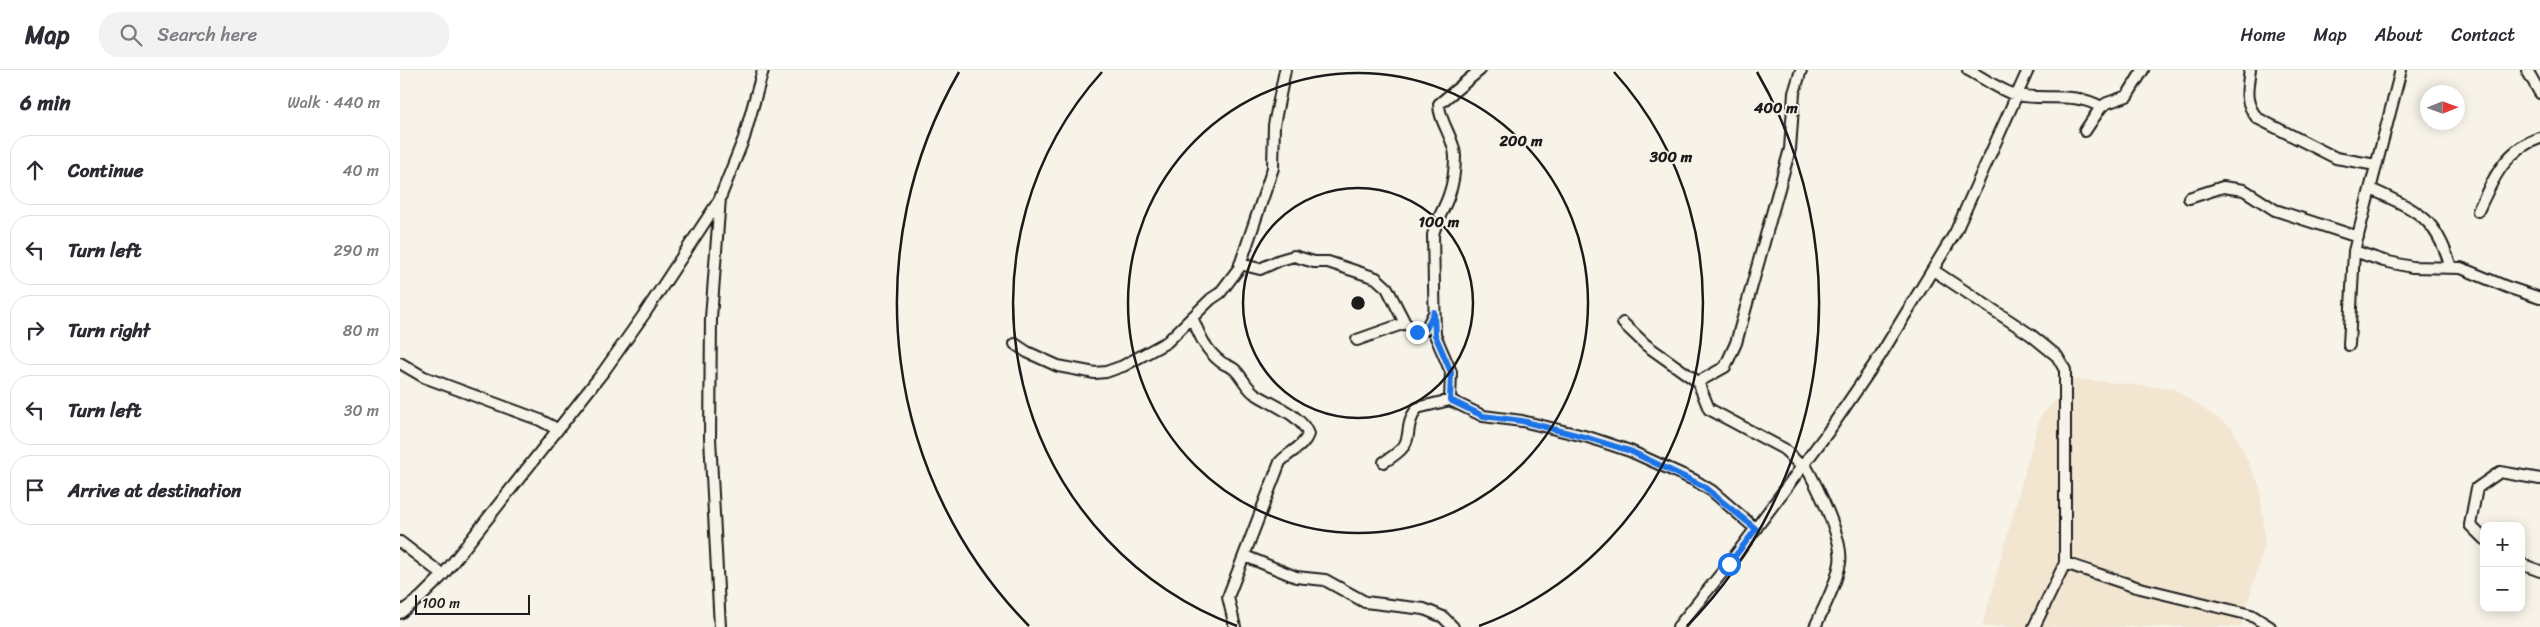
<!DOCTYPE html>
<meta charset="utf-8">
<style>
:root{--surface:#fff;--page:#f2f2f3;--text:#2b2b33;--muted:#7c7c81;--line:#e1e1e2}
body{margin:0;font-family:Sriracha,sans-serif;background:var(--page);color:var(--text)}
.controls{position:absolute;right:15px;bottom:15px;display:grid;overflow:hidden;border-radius:10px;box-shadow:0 2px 12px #0003}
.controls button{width:45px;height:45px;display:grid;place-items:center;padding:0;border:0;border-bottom:1px solid var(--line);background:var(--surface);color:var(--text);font:25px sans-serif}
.compass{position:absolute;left:2020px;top:15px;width:45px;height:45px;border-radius:50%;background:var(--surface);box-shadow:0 2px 12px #0003;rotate:89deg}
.scale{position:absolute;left:15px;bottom:12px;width:115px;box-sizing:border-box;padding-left:5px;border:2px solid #1c1c1c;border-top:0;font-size:14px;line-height:18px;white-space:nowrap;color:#1c1c1c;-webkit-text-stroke:4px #f7f3e8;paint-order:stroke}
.stop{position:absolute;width:15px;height:15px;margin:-11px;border:4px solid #1a73e8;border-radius:50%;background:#fff}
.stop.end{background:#1a73e8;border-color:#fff;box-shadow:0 1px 5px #0008}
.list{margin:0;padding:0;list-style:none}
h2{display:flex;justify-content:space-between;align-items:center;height:65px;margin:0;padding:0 20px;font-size:21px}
h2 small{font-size:16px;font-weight:400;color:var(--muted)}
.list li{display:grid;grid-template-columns:32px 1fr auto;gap:15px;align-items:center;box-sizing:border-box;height:70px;margin:0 10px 10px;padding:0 10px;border:1px solid var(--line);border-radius:20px}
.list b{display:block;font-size:19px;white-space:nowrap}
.list em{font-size:16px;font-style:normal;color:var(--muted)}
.icon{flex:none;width:28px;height:28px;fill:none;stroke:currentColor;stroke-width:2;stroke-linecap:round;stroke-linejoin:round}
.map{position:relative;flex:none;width:2140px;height:557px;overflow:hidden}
header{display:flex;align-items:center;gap:30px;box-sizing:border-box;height:70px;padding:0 25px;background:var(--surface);border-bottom:1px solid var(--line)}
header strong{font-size:24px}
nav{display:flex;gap:28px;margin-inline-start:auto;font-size:18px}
.search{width:350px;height:45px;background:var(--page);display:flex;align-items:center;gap:12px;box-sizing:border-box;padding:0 18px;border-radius:20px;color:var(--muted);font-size:19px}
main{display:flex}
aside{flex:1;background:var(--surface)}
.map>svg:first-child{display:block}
</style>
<header>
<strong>Map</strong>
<div class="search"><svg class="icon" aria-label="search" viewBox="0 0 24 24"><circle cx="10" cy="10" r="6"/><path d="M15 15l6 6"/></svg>Search here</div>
<nav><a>Home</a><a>Map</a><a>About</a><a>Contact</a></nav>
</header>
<main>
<aside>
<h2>6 min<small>Walk · 440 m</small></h2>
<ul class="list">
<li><svg class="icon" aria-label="ahead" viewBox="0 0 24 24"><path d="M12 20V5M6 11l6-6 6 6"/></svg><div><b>Continue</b></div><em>40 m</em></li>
<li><svg class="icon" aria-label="left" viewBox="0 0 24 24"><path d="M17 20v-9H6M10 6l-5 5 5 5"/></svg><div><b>Turn left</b></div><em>290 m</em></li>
<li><svg class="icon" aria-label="right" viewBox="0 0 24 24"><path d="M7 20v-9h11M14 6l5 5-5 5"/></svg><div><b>Turn right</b></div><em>80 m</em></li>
<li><svg class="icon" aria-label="left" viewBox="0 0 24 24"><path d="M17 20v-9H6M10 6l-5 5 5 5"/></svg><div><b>Turn left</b></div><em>30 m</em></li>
<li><svg class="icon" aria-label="arrive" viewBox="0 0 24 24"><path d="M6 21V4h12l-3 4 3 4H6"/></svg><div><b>Arrive at destination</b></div></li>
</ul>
</aside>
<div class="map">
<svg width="2140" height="557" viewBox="0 0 2140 557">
<rect width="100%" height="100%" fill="#f7f3e8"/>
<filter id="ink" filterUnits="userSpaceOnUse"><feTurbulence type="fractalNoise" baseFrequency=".02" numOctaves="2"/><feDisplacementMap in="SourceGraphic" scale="10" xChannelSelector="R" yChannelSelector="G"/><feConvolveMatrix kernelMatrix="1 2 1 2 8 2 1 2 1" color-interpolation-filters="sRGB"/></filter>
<g filter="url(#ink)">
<path fill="#f2e6d1" d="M1676,309L1774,319L1832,358L1860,417L1865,473L1841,557H1582L1640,347Z"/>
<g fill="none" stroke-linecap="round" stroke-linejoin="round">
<g stroke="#1c1c1c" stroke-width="14">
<path id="minor" d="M1568,0C1582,7 1602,22 1617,25C1645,31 1674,21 1701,37
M1850,0C1847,20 1844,32 1857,48L1936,88L1976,95
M2127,0L2140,23
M1685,61L1701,37L1707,33L1727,26L1743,0
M1971,119C2017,141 2036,146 2051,198
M1789,128L1823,117L1844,120L1875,140L1958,167
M2078,141C2092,111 2105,79 2140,68
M1954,181L1984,191L2012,197L2061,198L2107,217L2140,228
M840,194L860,199L880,190L894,186L914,192H928L976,208L987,218L1005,253L1017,262L1026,259L1033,245
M1533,200L1631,265L1657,286L1665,300V493L1634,557
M792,247C799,264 805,280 821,292C825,295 830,296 834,299C842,306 845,316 854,323C870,334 901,344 908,364C904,377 889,382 880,392L828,527L835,557
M1223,253L1246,275L1298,312L1309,339L1384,379L1401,396
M957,270L1005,253
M615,274L627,282L658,296L695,303L706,302L723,296L767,272L811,229L820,223L839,198L873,98L874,55L885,0
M1949,275L1954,181L2001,0
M0,293L24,307L140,350L157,359
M1298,312L1325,297L1336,273L1390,79L1394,23L1401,0
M1050,330L1051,302L1035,265L1033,165C1036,150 1044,140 1049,125C1053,114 1055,98 1055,86C1054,67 1039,52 1039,34L1080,0
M984,392C1021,370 999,365 1017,338L1050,330L1083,346L1122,351L1188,367L1230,381L1294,410L1312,421L1356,459
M1404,393C1416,414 1444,469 1440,493C1436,515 1424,537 1415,557
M2084,469L2070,455L2077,418L2100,402L2140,409
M0,472L43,505
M845,486L896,507L925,510L965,532L1024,539L1043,547L1053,557
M1665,493L1736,517L1851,545L1870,557
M2121,494L2140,501
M0,543L21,527L43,505L204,301L245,243L320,129
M320,557L310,368L311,248L320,128L344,68L363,0
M1278,557L1329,494L1428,362L1480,286L1555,163L1628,0"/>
</g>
<use href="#minor" stroke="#f7f3e8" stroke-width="10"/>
</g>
</g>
<g fill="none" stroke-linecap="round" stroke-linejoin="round" filter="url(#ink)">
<path stroke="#1a73e8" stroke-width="6" d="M1017,262L1026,259L1034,242L1035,265L1051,302L1050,330L1083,346L1122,351L1188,368L1230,381L1303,416L1356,459L1329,494"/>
</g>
<g fill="none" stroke="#1c1c1c" stroke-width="2.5">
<circle cx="958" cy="233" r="115"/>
<circle cx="958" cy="233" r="230"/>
<path d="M837 556A345 345 0 0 1 702 2M1214 2A345 345 0 0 1 1079 556"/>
<path d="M629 556A461 461 0 0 1 559 2M1357 2A461 461 0 0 1 1287 556"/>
</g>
<circle cx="958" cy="233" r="8" fill="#1c1c1c" stroke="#f7f3e8" stroke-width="2.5"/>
<g font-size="15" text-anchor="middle" font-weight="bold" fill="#1c1c1c" stroke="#f7f3e8" stroke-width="4" stroke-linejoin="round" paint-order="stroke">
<text x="1376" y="43">400 m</text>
<text x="1121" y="76">200 m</text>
<text x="1271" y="92">300 m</text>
<text x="1039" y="157">100 m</text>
</g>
</svg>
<div class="controls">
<button>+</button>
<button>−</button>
</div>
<svg class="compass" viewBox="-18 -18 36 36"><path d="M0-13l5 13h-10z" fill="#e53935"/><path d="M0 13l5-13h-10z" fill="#7c7c81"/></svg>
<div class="scale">100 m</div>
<div class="stop" style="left:1329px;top:494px"></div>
<div class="stop end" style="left:1017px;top:262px"></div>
</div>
</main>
